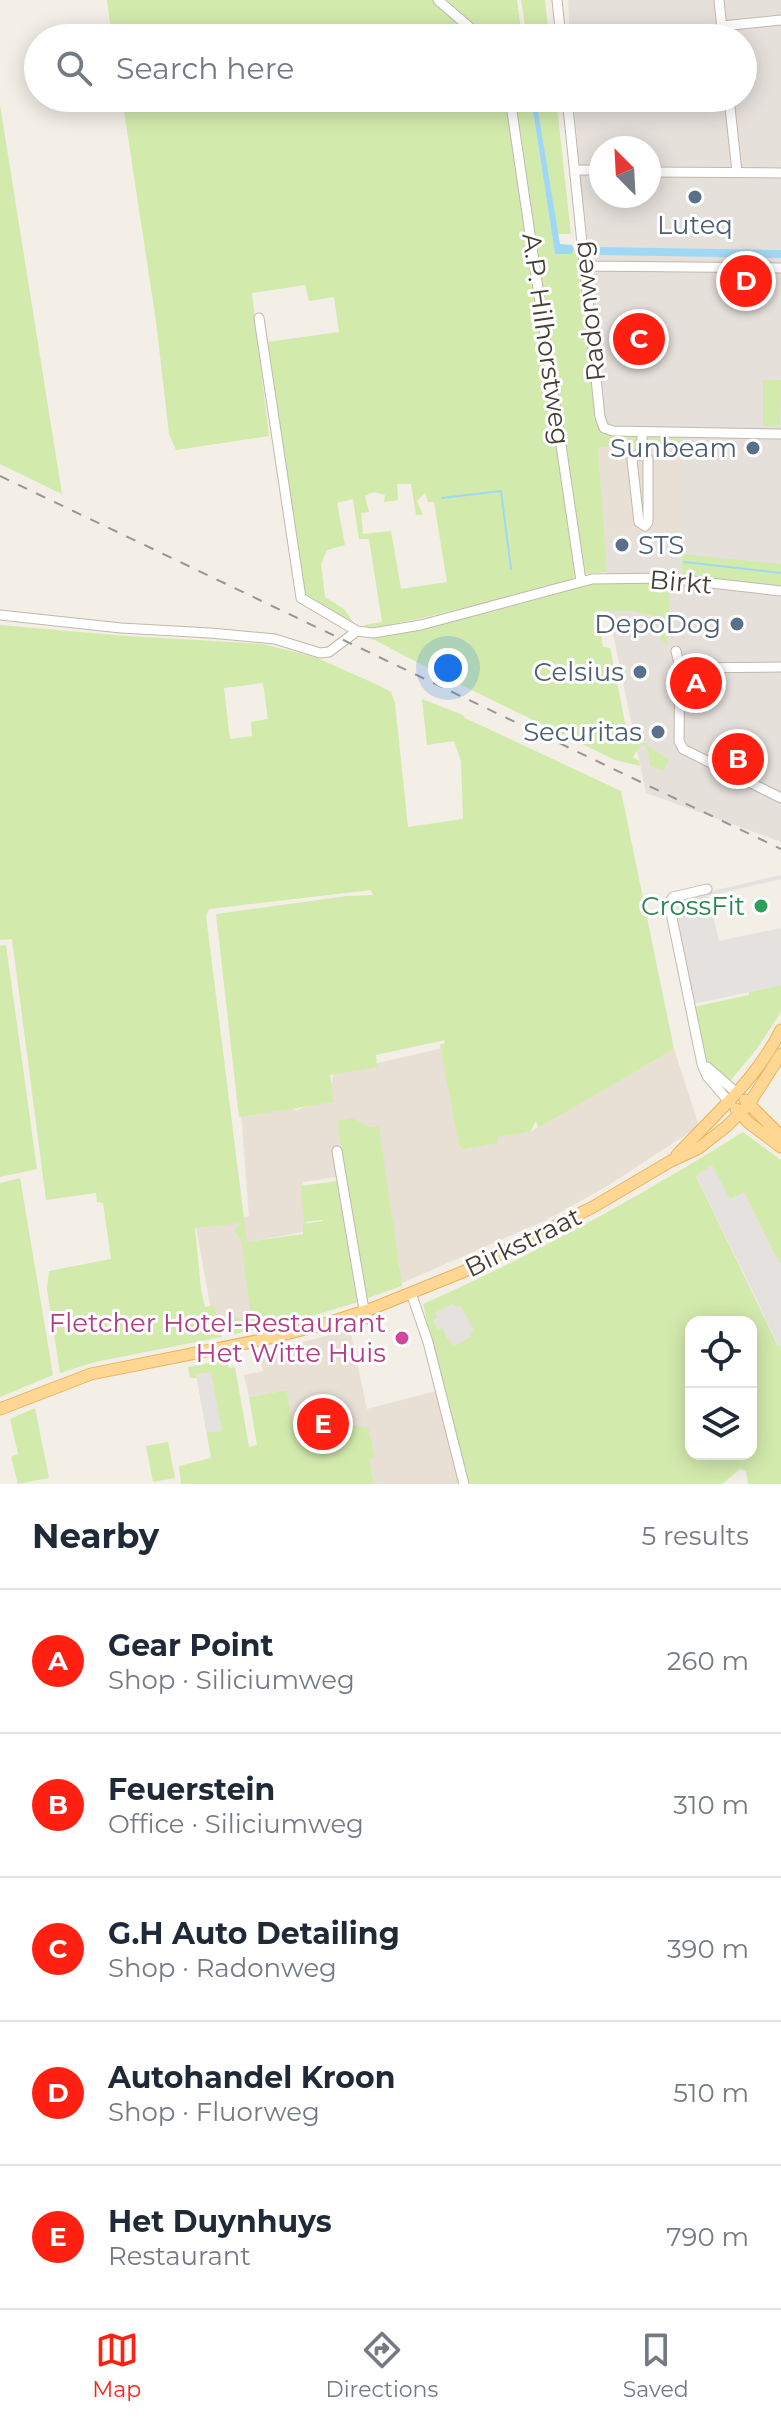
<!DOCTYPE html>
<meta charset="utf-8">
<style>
:root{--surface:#fff;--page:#f2f2f3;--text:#1f2937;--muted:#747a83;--line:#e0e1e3;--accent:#ff2011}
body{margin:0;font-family:Montserrat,sans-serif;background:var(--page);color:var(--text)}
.controls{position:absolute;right:24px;bottom:24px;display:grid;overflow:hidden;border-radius:16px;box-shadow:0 4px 20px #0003}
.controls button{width:72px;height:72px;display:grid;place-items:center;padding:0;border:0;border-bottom:2px solid var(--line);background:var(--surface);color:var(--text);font:40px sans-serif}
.compass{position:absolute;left:589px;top:136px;width:72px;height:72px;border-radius:50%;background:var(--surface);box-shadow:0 4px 20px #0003;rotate:336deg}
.you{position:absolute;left:448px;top:668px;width:28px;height:28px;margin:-20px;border:6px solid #fff;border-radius:50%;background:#1a73e8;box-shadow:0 0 0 12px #1a73e833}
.badge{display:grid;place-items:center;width:52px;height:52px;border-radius:50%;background:var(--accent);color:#fff;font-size:26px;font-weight:700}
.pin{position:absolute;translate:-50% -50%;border:4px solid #fff;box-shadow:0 2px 8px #0006}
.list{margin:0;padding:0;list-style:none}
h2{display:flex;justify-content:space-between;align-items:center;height:104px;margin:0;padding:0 32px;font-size:34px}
h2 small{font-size:26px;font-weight:400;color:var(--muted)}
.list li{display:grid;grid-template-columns:52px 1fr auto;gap:24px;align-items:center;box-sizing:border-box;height:144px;padding:0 32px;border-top:2px solid var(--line)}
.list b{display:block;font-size:30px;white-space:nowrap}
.list p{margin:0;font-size:26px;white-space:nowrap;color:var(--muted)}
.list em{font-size:26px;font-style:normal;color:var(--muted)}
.icon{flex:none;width:44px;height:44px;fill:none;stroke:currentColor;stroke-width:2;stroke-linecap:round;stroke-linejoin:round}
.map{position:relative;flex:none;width:781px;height:1484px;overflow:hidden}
.search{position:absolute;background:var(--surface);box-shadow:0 4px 20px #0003;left:24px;right:24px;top:24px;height:88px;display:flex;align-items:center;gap:20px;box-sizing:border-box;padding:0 28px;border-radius:44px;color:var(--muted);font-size:30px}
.sheet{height:824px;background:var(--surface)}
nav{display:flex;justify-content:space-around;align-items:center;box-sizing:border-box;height:112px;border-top:2px solid var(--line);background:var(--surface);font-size:22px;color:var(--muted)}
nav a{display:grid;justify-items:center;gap:4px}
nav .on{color:var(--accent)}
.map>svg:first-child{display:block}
</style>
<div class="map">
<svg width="781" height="1484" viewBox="0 0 781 1484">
<rect width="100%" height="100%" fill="#f3eee6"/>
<path fill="#e8e0d4" d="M598,447L680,448V532H633L604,536Z
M452,1046L498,1143L497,1137L530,1132L674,1049L699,1126L606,1187L546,1220L402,1283L385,1170L303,1182L308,1231L250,1242L260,1324L215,1332L196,1227L249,1216L240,1101L285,1093L296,1111L328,1096L334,1073Z
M350,1330L367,1409L436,1391L461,1484H374L369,1459L374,1458L317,1434L295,1438L287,1390L249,1397L244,1375L263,1371L259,1353Z"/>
<path fill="#e6e0db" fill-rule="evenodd" d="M568,0H781V842L646,793L608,610L604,536L633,532H680V449L598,447L574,98H743V38H570ZM601,148H649V196H601Z"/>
<path fill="#d3eaad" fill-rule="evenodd" d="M107,0H433L476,38H293L290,30L275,24L273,31L283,38H112Z
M447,0H517L522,38H486Z
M521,0H545L549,38H527Z
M122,98H507L535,301L539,306L576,574L572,580L423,618L366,629L364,625L382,622L369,539H359L353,499L337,503L345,545L327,550L321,564L325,597L344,609L356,626L305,596L267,342L339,332L334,297L309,301L305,285L252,293L269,436L176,450L169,434L156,321ZM397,484H411L416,515H423L417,501L425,493L428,502H434L447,582L401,589L391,531L363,534L361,513L369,512L365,496L374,492L385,495L384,502L398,500Z
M511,98H531L555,254L574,252V249L580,251L600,428L603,433L609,434L681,436L682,448L598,447L607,572L583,574Z
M536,98H556L571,234H558Z
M0,105L62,494L0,464Z
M763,380H781L780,426H763Z
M682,554L781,564V586L682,576Z
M656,581L671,583L667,645L660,638L659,617L632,611H597L603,647L610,648L627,732L669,760L663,771L650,766L647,747L642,744L633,757L639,761L640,766L615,760L449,679L371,638L400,633L582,585Z
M0,625L127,636L263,644L315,657L382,687L391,692L395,703L408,827L463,819L461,761L454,741L427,745L422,699L463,715L465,718L621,791L674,1049L538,1128L536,1121L530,1132L498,1137V1143L464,1149L459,1146L440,1044H444L445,1040L376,1055L377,1067L330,1075L334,1102L239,1117L216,914L347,896L373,895L371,890L209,909L206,916L247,1242L303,1234V1224L323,1221L322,1218V1220L304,1222L301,1186L337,1181L358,1302L312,1316L230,1335L235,1316L244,1321L251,1317L241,1240L234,1231L241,1223L195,1228L201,1290L205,1307L214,1305L222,1337L95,1362L60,1373L47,1289L49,1271L111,1259L103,1203L97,1202L96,1193L46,1200L12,939L0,940ZM263,683L268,719L251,722L252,736L230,739L224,688Z
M6,945L37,1169L0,1177V946Z
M781,985V1012L756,1050L730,1081L706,1064L693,1007L749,995V992Z
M352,1118L371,1127H379L402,1283V1286L365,1299L337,1121Z
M743,1132L781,1160V1262L779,1263L744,1193L730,1199L696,1176L778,1346L781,1345V1484H748L746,1471L740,1469L722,1484H464L423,1304C536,1254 639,1197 743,1132ZM691,1322H751V1454H691Z
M20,1178L53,1375L0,1397V1183Z
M227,1360L229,1368L235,1367L249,1447L257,1445L249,1397L287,1390L295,1438L317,1434L315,1412L347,1407L351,1425L368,1427L375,1458L369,1459L374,1484H181L179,1466L211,1458L197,1378H190L188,1367Z
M35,1408L49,1478L18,1484L11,1457L18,1454L10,1419Z
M168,1442L175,1478L153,1482L146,1446Z"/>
<path fill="#e4e1de" d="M781,875V879L708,896L719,941L781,928V985L693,1004L673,908L674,900Z
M712,1165L730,1199L744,1192L779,1263L781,1262V1345L779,1346L696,1175Z
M454,1303L456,1307L460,1305L474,1330L469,1333L471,1337L454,1346L446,1337L443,1328L438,1330L433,1320L437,1317L435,1313Z
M211,1372L222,1431L207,1433L196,1374Z"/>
<path fill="#9fd8f3" d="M531,98H536L560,244L572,245L574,249L572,254H555Z
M599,247L781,250V258L599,255L595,254L596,249Z"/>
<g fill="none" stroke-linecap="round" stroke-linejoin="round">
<path stroke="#9fd8f3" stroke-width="2" d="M442,498L501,491L511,569
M684,562L781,573"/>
<g stroke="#c2b8ab" stroke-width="11">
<path id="minor" d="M438,0L482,38
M557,0L561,38
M719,0L723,38
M722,26L781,20
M510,98L581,581
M567,98L600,417L604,428L613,431L781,434
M729,98L737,172
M575,170H601
M649,172L781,173
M585,266L781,268
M259,318L301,598L357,631
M636,455H645L648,459V522L645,526L639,522L632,460Z
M642,455V432
M0,615L121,628L210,633L275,639L320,653L329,652L357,631L373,633L421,625L592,579L666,578L781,591
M676,651L680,668
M781,667L680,668L679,741L683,749L781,798
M707,889L673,897L669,903L702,1064L707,1076L730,1103
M707,1067L737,1093
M337,1151L363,1304L368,1319
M411,1293L428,1342L464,1484"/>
</g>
<g stroke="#e8b35f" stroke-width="13">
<path id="major" d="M745,1100L781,1136
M736,1109L749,1123L781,1147
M677,1155C714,1115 756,1080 781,1030
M0,1409L91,1374L266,1339L325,1324L371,1309L470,1269L593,1207L671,1161L699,1148L727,1126L749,1104L781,1054"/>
</g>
<use href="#minor" stroke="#fff" stroke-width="9"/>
<use href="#major" stroke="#ffd793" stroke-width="11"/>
<path stroke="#969696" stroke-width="2" stroke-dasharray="10 10" stroke-linecap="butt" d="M0,476L781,849"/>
</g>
<g fill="#5c6f8a" stroke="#fff" stroke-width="3">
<circle cx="695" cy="197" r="8"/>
<circle cx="753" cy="448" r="8"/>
<circle cx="622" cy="545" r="8"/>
<circle cx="737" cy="624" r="8"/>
<circle cx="640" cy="672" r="8"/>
<circle cx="658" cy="732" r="8"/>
</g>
<circle fill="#2e9e5b" stroke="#fff" stroke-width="3" cx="761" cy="906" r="8"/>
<circle fill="#d1479c" stroke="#fff" stroke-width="3" cx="402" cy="1338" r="8"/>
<g text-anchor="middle" stroke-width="6" stroke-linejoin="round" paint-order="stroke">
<g font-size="26" fill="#4e5e75" stroke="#fff" text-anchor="end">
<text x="695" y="234" text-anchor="middle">Luteq</text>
<text x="737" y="457">Sunbeam</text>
<text x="638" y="554" text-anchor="start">STS</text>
<text x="721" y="633">DepoDog</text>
<text x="624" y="681">Celsius</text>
<text x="642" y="741">Securitas</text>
</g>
<g font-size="26" fill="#463e35" stroke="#fff">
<text transform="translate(589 311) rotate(-96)" y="9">Radonweg</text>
<text transform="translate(546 339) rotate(82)" y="9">A.P. Hilhorstweg</text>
<text transform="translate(681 582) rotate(5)" y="9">Birkt</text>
<text transform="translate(523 1242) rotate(-26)" y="9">Birkstraat</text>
</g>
<g font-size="26" fill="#27864d" stroke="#fff" text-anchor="end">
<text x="745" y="915">CrossFit</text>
</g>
<g font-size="26" fill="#b23c85" stroke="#fff" text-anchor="end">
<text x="386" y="1332">Fletcher Hotel-Restaurant<tspan x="386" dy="30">Het Witte Huis</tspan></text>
</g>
</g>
</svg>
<div class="controls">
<button><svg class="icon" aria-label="locate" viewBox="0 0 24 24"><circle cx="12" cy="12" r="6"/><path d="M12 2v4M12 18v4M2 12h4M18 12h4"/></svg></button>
<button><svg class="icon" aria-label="layers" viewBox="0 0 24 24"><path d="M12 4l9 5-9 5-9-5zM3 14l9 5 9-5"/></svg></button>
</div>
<svg class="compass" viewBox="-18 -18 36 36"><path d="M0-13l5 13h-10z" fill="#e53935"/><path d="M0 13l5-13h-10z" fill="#747a83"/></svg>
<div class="you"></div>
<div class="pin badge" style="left:696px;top:683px">A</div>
<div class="pin badge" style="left:738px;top:759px">B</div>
<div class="pin badge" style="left:639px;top:339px">C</div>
<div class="pin badge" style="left:746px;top:281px">D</div>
<div class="pin badge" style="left:323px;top:1424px">E</div>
<div class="search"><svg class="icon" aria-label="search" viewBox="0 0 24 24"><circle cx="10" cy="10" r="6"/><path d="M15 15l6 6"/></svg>Search here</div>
</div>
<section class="sheet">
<h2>Nearby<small>5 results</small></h2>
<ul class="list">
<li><span class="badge">A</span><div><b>Gear Point</b><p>Shop · Siliciumweg</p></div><em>260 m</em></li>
<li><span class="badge">B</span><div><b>Feuerstein</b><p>Office · Siliciumweg</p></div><em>310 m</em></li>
<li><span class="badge">C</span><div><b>G.H Auto Detailing</b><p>Shop · Radonweg</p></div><em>390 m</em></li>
<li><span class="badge">D</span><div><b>Autohandel Kroon</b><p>Shop · Fluorweg</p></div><em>510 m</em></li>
<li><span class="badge">E</span><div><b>Het Duynhuys</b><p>Restaurant</p></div><em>790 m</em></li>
</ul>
</section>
<nav>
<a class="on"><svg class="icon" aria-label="map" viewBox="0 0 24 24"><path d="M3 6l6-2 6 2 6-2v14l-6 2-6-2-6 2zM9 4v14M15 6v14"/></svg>Map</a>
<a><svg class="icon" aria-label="directions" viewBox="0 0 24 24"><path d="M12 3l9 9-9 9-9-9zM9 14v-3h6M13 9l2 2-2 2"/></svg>Directions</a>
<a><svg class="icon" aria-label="saved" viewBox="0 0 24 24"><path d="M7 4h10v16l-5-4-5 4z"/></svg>Saved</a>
</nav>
